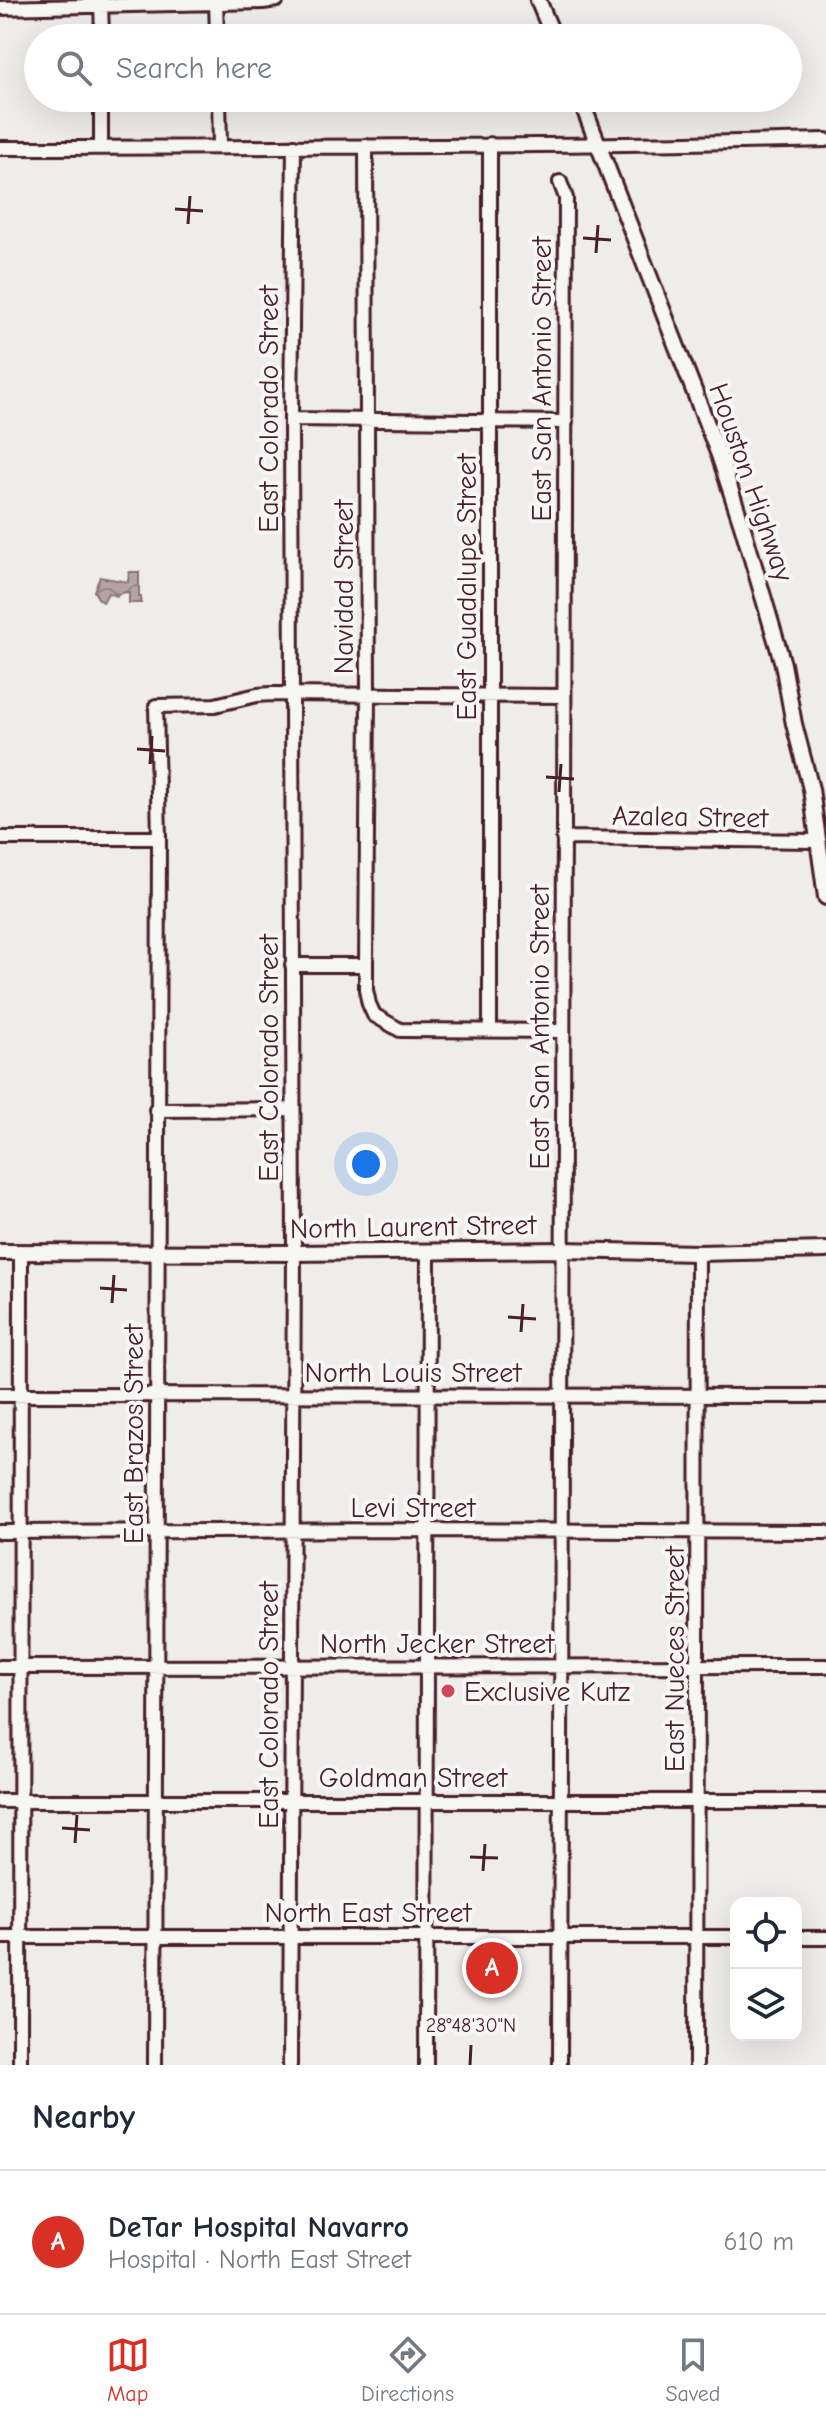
<!DOCTYPE html>
<meta charset="utf-8">
<style>
:root{--surface:#fff;--page:#f6f6f7;--text:#1f2937;--muted:#747a83;--line:#e0e1e3;--accent:#d93025}
body{margin:0;font-family:"Comic Neue",sans-serif;background:var(--page);color:var(--text)}
.controls{position:absolute;right:24px;bottom:24px;display:grid;overflow:hidden;border-radius:16px;box-shadow:0 8px 32px #0002}
.controls button{width:72px;height:72px;display:grid;place-items:center;padding:0;border:0;border-bottom:2px solid var(--line);background:var(--surface);color:var(--text);font:40px sans-serif}
.you{position:absolute;left:366px;top:1164px;width:28px;height:28px;margin:-20px;border:6px solid #fff;border-radius:50%;background:#1a73e8;box-shadow:0 0 0 12px #1a73e833}
.badge{display:grid;place-items:center;width:52px;height:52px;border-radius:50%;background:var(--accent);color:#fff;font-size:26px;font-weight:700}
.pin{position:absolute;translate:-50% -50%;border:4px solid #fff;box-shadow:0 2px 8px #0006}
.list{margin:0;padding:0;list-style:none}
h2{display:flex;justify-content:space-between;align-items:center;height:104px;margin:0;padding:0 32px;font-size:34px}
h2 small{font-size:26px;font-weight:400;color:var(--muted)}
.list li{display:grid;grid-template-columns:52px 1fr auto;gap:24px;align-items:center;box-sizing:border-box;height:144px;padding:0 32px;border-top:2px solid var(--line)}
.list b{display:block;font-size:30px;white-space:nowrap}
.list p{margin:0;font-size:26px;white-space:nowrap;color:var(--muted)}
.list em{font-size:26px;font-style:normal;color:var(--muted)}
.icon{flex:none;width:44px;height:44px;fill:none;stroke:currentColor;stroke-width:2;stroke-linecap:round;stroke-linejoin:round}
.map{position:relative;flex:none;width:826px;height:2065px;overflow:hidden}
.search{position:absolute;background:var(--surface);box-shadow:0 8px 32px #0002;left:24px;right:24px;top:24px;height:88px;display:flex;align-items:center;gap:20px;box-sizing:border-box;padding:0 28px;border-radius:44px;color:var(--muted);font-size:30px}
.sheet{height:248px;background:var(--surface)}
nav{display:flex;justify-content:space-around;align-items:center;box-sizing:border-box;height:112px;border-top:2px solid var(--line);background:var(--surface);font-size:22px;color:var(--muted)}
nav a{display:grid;justify-items:center;gap:4px}
nav .on{color:var(--accent)}
.map>svg:first-child{display:block}
</style>
<div class="map">
<svg width="826" height="2065" viewBox="0 0 826 2065">
<defs>
<pattern id="water-waves" width="16" height="10" patternUnits="userSpaceOnUse" patternTransform="scale(2)"><rect width="16" height="10" fill="#b4a4a5"/><path d="M0 5q4-4 8 0t8 0" fill="none" stroke="#948587"/></pattern>
</defs>
<rect width="100%" height="100%" fill="#efedea"/>
<filter id="ink" filterUnits="userSpaceOnUse"><feTurbulence type="fractalNoise" baseFrequency=".0125" numOctaves="2"/><feDisplacementMap in="SourceGraphic" scale="16" xChannelSelector="R" yChannelSelector="G"/><feConvolveMatrix kernelMatrix="1 2 1 2 8 2 1 2 1" color-interpolation-filters="sRGB"/></filter>
<g filter="url(#ink)">
<path fill="url(#water-waves)" stroke="#8a6f74" stroke-width="2" d="M129,572H139V597H141V603H129V592L121,593L117,596L108,593L103,602L98,598L94,591L100,577L128,582Z"/>
<g fill="none" stroke-linecap="round" stroke-linejoin="round">
<g stroke="#4a1f2b" stroke-width="18">
<path id="minor" d="M101,0L102,38
M216,0L217,38
M0,8L263,2L277,0
M219,98L220,146
M490,144V1031
M366,146L368,694L366,965V990L369,1004L374,1015L400,1030L563,1031
M101,147V98
M0,148C275,147 551,147 826,140
M291,419L566,422
M0,838H159
M563,838L817,841
M292,965H366
M156,1110L293,1109
M0,1395L826,1396
M0,1532L428,1530L826,1532
M0,1667L826,1666
M0,1801H826
M0,1937H736
M796,1938H826
M20,2065L21,1252
M155,2065L159,838L156,706L215,705L257,695L271,694L563,696
M290,2065L294,1253L291,419L294,146
M426,2065L428,1252
M560,2065L566,198L560,182
M696,2065L698,1253"/>
</g>
<g stroke="#4a1f2b" stroke-width="20">
<path id="major" d="M538,0L554,38
M580,98L719,455L742,525L783,664L794,724L811,789L826,897
M0,1252L294,1253L563,1250L698,1253L826,1250"/>
</g>
<use href="#minor" stroke="#f6f6f2" stroke-width="12"/>
<use href="#major" stroke="#f6f6f2" stroke-width="14"/>
</g>
</g>
<path fill="none" stroke="#4a1f2b" stroke-width="3" d="M175,209L203,211M188,224L190,196M583,238L611,240M596,253L598,225M137,749L165,751M150,764L152,736M546,777L574,779M559,792L561,764M100,1288L127,1290M112,1303L114,1275M508,1317L536,1319M521,1332L523,1304M62,1828L90,1830M75,1843L77,1815M470,1857L498,1858M483,1871L485,1844M470,2065L471,2045"/>
<circle fill="#d1495b" stroke="#f6f6f2" stroke-width="3" cx="448" cy="1691" r="8"/>
<g text-anchor="middle" stroke-width="8" stroke-linejoin="round" paint-order="stroke">
<g font-size="28" fill="#4a1f2b" stroke="#f6f6f2">
<text transform="translate(541 379) rotate(-90)" y="10">East San Antonio Street</text>
<text transform="translate(268 409) rotate(-90)" y="10">East Colorado Street</text>
<text transform="translate(752 482) rotate(71)" y="10">Houston Highway</text>
<text transform="translate(343 587) rotate(-90)" y="10">Navidad Street</text>
<text transform="translate(466 587) rotate(-90)" y="10">East Guadalupe Street</text>
<text transform="translate(690 816) rotate(1)" y="10">Azalea Street</text>
<text transform="translate(539 1027) rotate(-90)" y="10">East San Antonio Street</text>
<text transform="translate(268 1058) rotate(-90)" y="10">East Colorado Street</text>
<text transform="translate(413 1226) rotate(-1)" y="10">North Laurent Street</text>
<text x="413" y="1382">North Louis Street</text>
<text transform="translate(133 1434) rotate(-90)" y="10">East Brazos Street</text>
<text x="413" y="1517">Levi Street</text>
<text x="437" y="1653">North Jecker Street</text>
<text transform="translate(674 1659) rotate(-90)" y="10">East Nueces Street</text>
<text transform="translate(268 1705) rotate(-90)" y="10">East Colorado Street</text>
<text x="413" y="1787">Goldman Street</text>
<text x="368" y="1922">North East Street</text>
</g>
<g font-size="28" fill="#4a1f2b" stroke="#f6f6f2" text-anchor="start">
<text x="464" y="1701">Exclusive Kutz</text>
</g>
</g>
<g font-size="20" text-anchor="middle" fill="#4a1f2b" stroke="#f6f6f2" stroke-width="8" stroke-linejoin="round" paint-order="stroke">
<text x="471" y="2032">28°48'30"N</text>
</g>
</svg>
<div class="controls">
<button><svg class="icon" aria-label="locate" viewBox="0 0 24 24"><circle cx="12" cy="12" r="6"/><path d="M12 2v4M12 18v4M2 12h4M18 12h4"/></svg></button>
<button><svg class="icon" aria-label="layers" viewBox="0 0 24 24"><path d="M12 4l9 5-9 5-9-5zM3 14l9 5 9-5"/></svg></button>
</div>
<div class="you"></div>
<div class="pin badge" style="left:492px;top:1968px">A</div>
<div class="search"><svg class="icon" aria-label="search" viewBox="0 0 24 24"><circle cx="10" cy="10" r="6"/><path d="M15 15l6 6"/></svg>Search here</div>
</div>
<section class="sheet">
<h2>Nearby<small></small></h2>
<ul class="list">
<li><span class="badge">A</span><div><b>DeTar Hospital Navarro</b><p>Hospital · North East Street</p></div><em>610 m</em></li>
</ul>
</section>
<nav>
<a class="on"><svg class="icon" aria-label="map" viewBox="0 0 24 24"><path d="M3 6l6-2 6 2 6-2v14l-6 2-6-2-6 2zM9 4v14M15 6v14"/></svg>Map</a>
<a><svg class="icon" aria-label="directions" viewBox="0 0 24 24"><path d="M12 3l9 9-9 9-9-9zM9 14v-3h6M13 9l2 2-2 2"/></svg>Directions</a>
<a><svg class="icon" aria-label="saved" viewBox="0 0 24 24"><path d="M7 4h10v16l-5-4-5 4z"/></svg>Saved</a>
</nav>
